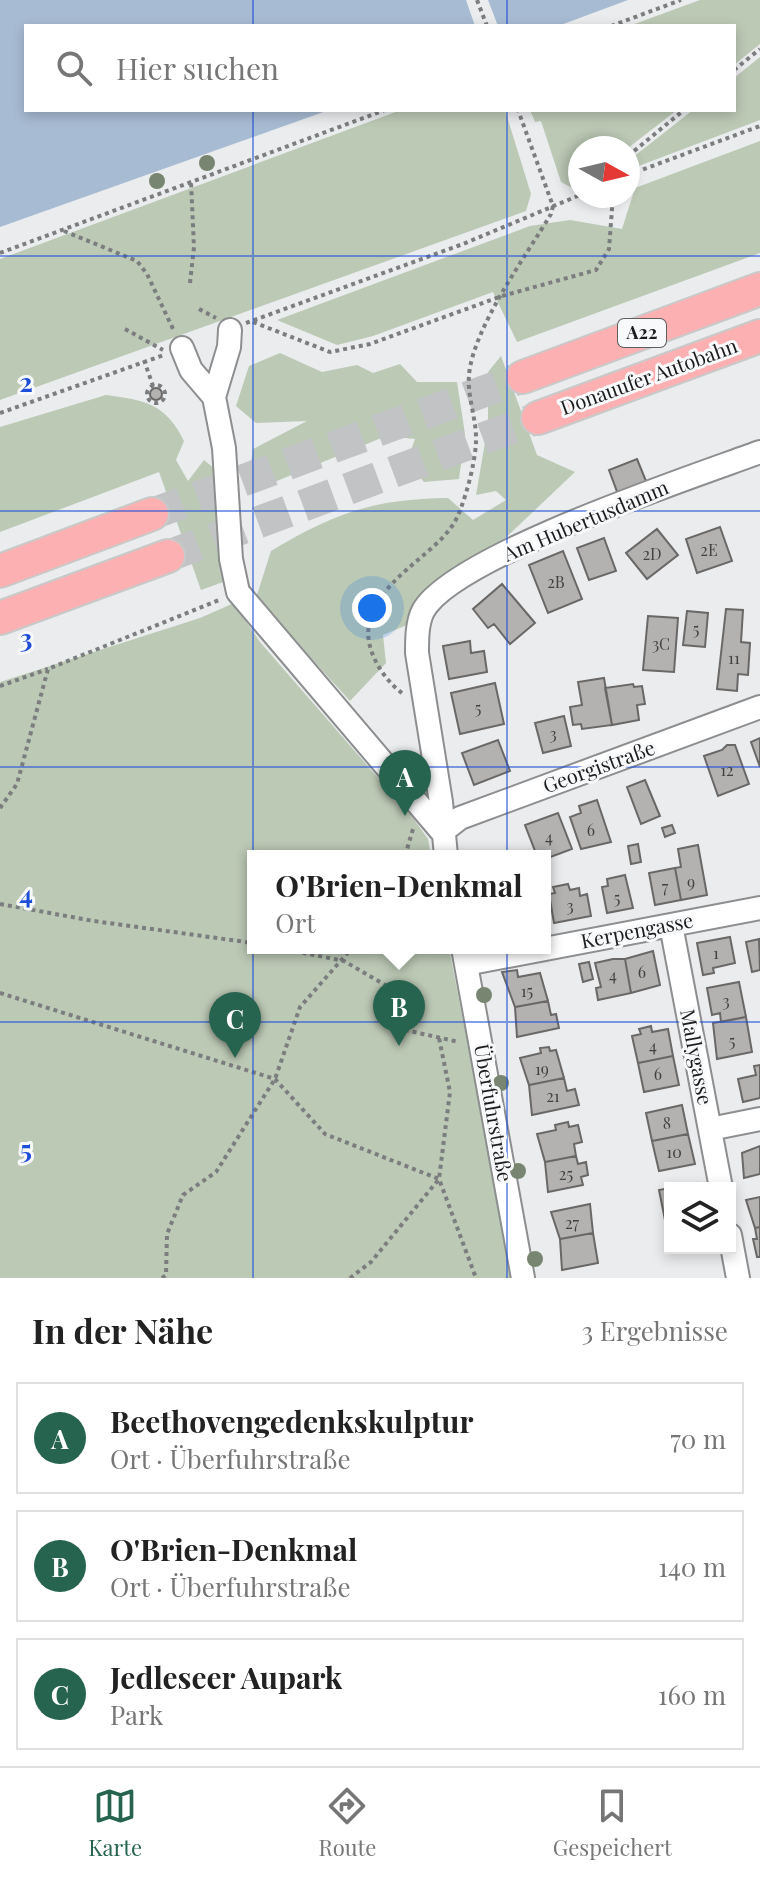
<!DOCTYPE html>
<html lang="de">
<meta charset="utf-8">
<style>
:root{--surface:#fff;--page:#f2f2f2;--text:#222;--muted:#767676;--line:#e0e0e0;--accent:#276450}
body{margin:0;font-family:"Playfair Display",serif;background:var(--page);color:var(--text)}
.controls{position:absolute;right:24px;bottom:24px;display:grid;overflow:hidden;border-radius:0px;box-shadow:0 4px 12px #0003}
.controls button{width:72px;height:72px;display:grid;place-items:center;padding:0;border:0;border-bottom:2px solid var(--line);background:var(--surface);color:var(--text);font:40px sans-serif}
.compass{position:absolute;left:568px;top:136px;width:72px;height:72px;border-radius:50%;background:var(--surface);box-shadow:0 4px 12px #0003;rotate:98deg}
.you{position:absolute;left:372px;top:608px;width:28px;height:28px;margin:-20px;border:6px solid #fff;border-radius:50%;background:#1a73e8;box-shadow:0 0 0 12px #1a73e833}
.badge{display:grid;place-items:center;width:52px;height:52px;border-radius:50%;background:var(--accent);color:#fff;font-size:26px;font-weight:700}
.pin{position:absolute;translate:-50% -66px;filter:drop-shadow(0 2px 4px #0008)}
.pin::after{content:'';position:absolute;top:42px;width:28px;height:24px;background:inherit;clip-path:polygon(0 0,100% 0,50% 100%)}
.popup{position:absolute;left:247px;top:850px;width:304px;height:104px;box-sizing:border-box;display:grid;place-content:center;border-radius:0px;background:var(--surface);filter:drop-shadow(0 2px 6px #0005);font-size:26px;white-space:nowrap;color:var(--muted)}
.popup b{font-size:30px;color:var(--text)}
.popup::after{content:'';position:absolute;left:50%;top:100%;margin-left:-16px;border:16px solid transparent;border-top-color:var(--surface)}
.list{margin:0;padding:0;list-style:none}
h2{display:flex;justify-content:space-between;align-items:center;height:104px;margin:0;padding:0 32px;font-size:34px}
h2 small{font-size:26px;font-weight:400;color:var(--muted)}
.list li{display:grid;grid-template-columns:52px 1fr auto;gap:24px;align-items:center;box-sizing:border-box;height:112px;margin:0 16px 16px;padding:0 16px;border:2px solid var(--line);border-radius:0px}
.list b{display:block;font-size:30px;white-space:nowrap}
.list p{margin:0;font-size:26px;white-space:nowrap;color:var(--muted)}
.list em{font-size:26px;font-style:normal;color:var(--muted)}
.icon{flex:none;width:44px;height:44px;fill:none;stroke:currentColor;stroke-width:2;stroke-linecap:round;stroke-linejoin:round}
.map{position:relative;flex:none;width:760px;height:1278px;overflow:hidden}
.search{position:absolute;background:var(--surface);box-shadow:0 4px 12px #0003;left:24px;right:24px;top:24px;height:88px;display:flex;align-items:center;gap:20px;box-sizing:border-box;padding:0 28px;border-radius:0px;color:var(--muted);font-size:30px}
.sheet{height:488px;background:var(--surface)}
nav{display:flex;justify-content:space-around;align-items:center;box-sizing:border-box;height:112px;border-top:2px solid var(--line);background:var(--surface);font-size:22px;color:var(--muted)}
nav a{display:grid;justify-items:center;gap:4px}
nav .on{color:var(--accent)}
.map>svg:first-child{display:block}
</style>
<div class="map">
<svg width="760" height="1278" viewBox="0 0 760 1278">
<rect width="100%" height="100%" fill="#eaecee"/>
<path fill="#bcc9b5" d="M700,0H760V44L734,65V26H629Z
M760,57V120L628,170V161L693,110H734V78Z
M401,110H505L531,194L526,211L0,400V259Z
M530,110H677L628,148H580V184L574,189L561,182L541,121L535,122Z
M760,141V253L517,342L493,292L373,336L337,345L277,320L530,226L570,220L622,229L635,188Z
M280,353L322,372L357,365L373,373L400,364L417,382H457L465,434L459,479L424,482L407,462L415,439L386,436L272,483L251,463L253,449L307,421L256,423L236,406L249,366Z
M501,356L537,455L575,472L498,545L433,584L407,625L383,635L386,663L350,701L256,598L271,551C334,513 374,499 448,498L473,520L506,500L496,491L476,495L488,425V372Z
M106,395C145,400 166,404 184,441L176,460L188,481L204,460L215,469L226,581L201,590L159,472L0,532V427Z
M234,603L260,642L413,818L428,839L431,856H253V948H449L513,1278H0V682L200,618Z"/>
<path fill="#a7bbd3" d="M0,0H628L558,26H26V110H329L0,227Z"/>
<path fill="#eaecee" d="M466,0H488L498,26H475Z"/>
<path fill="#b4b1b1" stroke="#6a6867" stroke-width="2" d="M150 394a6 6 0 1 1 12 0a6 6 0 1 1-12 0Z
M637,459L648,486L619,497L609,470Z
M720,527L732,561L697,573L686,539Z
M657,529L678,555L647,579L626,553Z
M604,538L616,571L589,580L577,548Z
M563,551L582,599L548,613L529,565Z
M502,584L535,623L510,644L494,624L488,628L473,609Z
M726,609L743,610L741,642L750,643L748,675L738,674L737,691L717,689Z
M687,611L708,613L705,647L683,645Z
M648,616L678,618L674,672L643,670Z
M470,641L471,653L484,651L487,672L449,679L443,646Z
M604,678L612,725L582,729L581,724L573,725L570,707L582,705L578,682Z
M495,683L504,724L460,734L451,693Z
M633,684L634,687L642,686L645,704L637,705L639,720L612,725L605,688Z
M564,716L571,746L543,753L535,723Z
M760,738V767L751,742Z
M498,740L510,771L474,785L462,753Z
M727,745H735L749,784L718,796L704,756L722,750Z
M645,780L660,816L641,824L627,787Z
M597,800L611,842L581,849L570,817L581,813L579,806Z
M558,813L572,849L545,859V856H537L525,825Z
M672,825L675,833L665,837L662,828Z
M638,844L641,862L631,864L628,846Z
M698,845L707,895L681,900L675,868L681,867L678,849Z
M675,868L681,900L655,905L649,873Z
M625,875L633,908L607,913L602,887L608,886L607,879Z
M568,884L570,890L579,888L580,896L587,894L591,916L554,923L549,894L555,893L553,887Z
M730,937L735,963L713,968L714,973L703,975L697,943Z
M759,939L760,970L752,972L746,942Z
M653,951L660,985L631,993L625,959Z
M613,959H625L631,993L598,1000L596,988L601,987L595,963Z
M589,962L593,979L583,982L579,964Z
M517,970L518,977L540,973L548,1001L515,1007L502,972Z
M739,982L746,1017L721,1022L720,1013L712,1015L707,988Z
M548,1001L551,1015L556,1014L559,1028L517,1037L515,1007Z
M746,1017L752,1052L717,1059L713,1023Z
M651,1026L652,1032L668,1029L673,1056L638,1063L632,1036L641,1034L639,1029Z
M549,1047L550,1051L556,1050L564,1078L529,1085L520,1058L541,1053L540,1048Z
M673,1056L679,1085L644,1092L638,1063Z
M760,1065V1098L743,1102L738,1079L756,1075L754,1066Z
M564,1078L567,1091L575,1089L579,1105L532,1115L529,1085Z
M682,1105L688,1134L652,1141L646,1113Z
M568,1122L569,1127L578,1125L582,1142L574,1144L576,1156L545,1162L537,1134L556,1130L555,1125Z
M688,1134L695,1164L659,1171L652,1141Z
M760,1146V1174L744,1178L742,1153Z
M576,1156L578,1164L586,1162L588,1175L581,1177L583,1185L548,1192L545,1162Z
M697,1183L698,1188H670Z
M670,1188V1219L665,1220L659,1190Z
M760,1197V1227L755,1228L746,1200Z
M590,1204L593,1233L560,1239L551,1212Z
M670,1219V1246L665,1220Z
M760,1227V1257H757L753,1239H757L755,1228Z
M593,1233L598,1263L562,1270L560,1239Z"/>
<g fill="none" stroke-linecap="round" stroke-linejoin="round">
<path stroke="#c1c3c4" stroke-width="32" stroke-dasharray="32 16" stroke-linecap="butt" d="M152,514L523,377
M168,556L538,418"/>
<g stroke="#8d8e90" stroke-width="26">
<path id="minor" d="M182,348L191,370L214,397L224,448L231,559L238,592L442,832
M214,397L229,347L230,330
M442,832L460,818L760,707
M446,856L441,802L417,653C417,639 417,623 423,611C453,556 695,476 760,452
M671,925L721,1188
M463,948L523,1278
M466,964L760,908
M710,1129L760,1119
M730,1235L738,1278"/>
</g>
<g stroke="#c9c9c9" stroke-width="36">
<path id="highway" d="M523,377L760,289
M538,418L760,336
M0,571L152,514
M0,618L168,556"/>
</g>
<path stroke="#7c7d7f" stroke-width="4" stroke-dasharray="4 4" stroke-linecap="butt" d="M477,0L487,26
M611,26L681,0
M734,70L760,49
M628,156L684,110
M628,175L760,126
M64,231L137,261L147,274L174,331
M0,253L385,110
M190,283L194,247L191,182
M199,309L216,318
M253,322L330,352L370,344L502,296L596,270L609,249L613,196
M246,323L463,244L580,195
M125,329L163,350
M144,360L153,386
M147 394a9 9 0 1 1 18 0a9 9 0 1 1-18 0Z
M0,413L164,355
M0,686L48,669
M402,693C383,679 364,649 369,625C380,573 443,554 459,513C467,493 475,463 476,442C477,420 467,397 469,375C473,328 526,256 551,214L553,206L518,110
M0,808L17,784L48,669L219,600
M405,856L413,829
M0,904L94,921L253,943
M279,948L344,961L387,986L396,1028L459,1042
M0,993L275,1079L325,1134L439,1179L476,1278
M162,1278L166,1275L167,1234L183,1195L216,1172L275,1079L300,1007L352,948
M350,1278L371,1262L439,1179L450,1092L439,1038"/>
<use href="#minor" stroke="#fff" stroke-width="22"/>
<use href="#highway" stroke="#fdb0b1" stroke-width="32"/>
</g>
<g fill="#788570">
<circle cx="207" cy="163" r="8"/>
<circle cx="157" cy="181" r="8"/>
<circle cx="484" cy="995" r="8"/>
<circle cx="501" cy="1083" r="8"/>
<circle cx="518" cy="1171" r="8"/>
<circle cx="535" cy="1259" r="8"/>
</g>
<path fill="none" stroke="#1d4ed8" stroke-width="2" stroke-opacity="0.55" d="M253,0V26M507,0V26M253,110V1278M507,110V1278M0,256H760M0,511H760M0,767H760M0,1022H760"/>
<g text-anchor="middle" stroke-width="6" stroke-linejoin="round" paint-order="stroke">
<g font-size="16" fill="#434243">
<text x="709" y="556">2E</text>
<text x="652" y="560">2D</text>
<text x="556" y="588">2B</text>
<text x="696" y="635">5</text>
<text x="661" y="650">3C</text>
<text x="734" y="664">11</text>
<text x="478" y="714">5</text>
<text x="553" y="740">3</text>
<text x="727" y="776">12</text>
<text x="591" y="836">6</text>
<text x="549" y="843">4</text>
<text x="691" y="888">9</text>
<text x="665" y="893">7</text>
<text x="617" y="904">5</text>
<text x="570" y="912">3</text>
<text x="716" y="959">1</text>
<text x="642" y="978">6</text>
<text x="613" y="981">4</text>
<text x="527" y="997">15</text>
<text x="726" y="1007">3</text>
<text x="732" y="1047">5</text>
<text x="653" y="1052">4</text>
<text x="542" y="1075">19</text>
<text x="658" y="1080">6</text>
<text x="553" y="1102">21</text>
<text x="667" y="1129">8</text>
<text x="674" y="1158">10</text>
<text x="566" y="1180">25</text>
<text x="572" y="1229">27</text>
</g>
<rect fill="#f8f9fb" stroke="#5f5f60" stroke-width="2" x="618" y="319" width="48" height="28" rx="6"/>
<g font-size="18" font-weight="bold" fill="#1d1d1e">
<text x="642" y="339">A22</text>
</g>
<g font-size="20" fill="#1d1d1e" stroke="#f8f9fb">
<text transform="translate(649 377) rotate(-20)" y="7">Donauufer Autobahn</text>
<text transform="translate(586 521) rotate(-23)" y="7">Am Hubertusdamm</text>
<text transform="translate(599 767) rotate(-20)" y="7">Georgistraße</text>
<text transform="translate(637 931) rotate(-11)" y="7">Kerpengasse</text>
<text transform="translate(696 1057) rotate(79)" y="7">Mallygasse</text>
<text transform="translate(493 1113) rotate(80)" y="7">Überfuhrstraße</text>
</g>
</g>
<g font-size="26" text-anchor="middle" font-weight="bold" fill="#1d4ed8" stroke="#f8f9fb" stroke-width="6" stroke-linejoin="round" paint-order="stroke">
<text x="26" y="392">2</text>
<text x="26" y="648">3</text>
<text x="26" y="904">4</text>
<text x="26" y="1159">5</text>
</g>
</svg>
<div class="controls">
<button><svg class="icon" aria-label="layers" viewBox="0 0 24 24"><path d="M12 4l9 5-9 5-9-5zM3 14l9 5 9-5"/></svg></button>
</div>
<svg class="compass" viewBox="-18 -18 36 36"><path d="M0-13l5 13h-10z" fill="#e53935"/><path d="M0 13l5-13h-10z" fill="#767676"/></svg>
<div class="you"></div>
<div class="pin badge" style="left:405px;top:816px">A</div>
<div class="pin badge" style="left:399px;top:1046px">B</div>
<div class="popup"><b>O'Brien-Denkmal</b>Ort</div>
<div class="pin badge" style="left:235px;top:1058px">C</div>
<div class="search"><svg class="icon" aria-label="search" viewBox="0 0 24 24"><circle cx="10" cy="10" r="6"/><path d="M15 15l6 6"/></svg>Hier suchen</div>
</div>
<section class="sheet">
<h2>In der Nähe<small>3 Ergebnisse</small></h2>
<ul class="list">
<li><span class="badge">A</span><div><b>Beethovengedenkskulptur</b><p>Ort · Überfuhrstraße</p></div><em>70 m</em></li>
<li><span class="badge">B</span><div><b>O'Brien-Denkmal</b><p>Ort · Überfuhrstraße</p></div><em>140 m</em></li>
<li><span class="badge">C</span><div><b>Jedleseer Aupark</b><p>Park</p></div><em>160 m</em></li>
</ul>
</section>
<nav>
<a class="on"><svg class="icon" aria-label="map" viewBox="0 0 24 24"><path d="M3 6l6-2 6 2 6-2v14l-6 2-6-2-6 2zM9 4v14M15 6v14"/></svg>Karte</a>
<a><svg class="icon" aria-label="directions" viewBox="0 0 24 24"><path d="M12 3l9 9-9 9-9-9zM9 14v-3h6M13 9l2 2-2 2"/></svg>Route</a>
<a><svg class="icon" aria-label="saved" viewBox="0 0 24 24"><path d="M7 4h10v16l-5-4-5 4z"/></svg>Gespeichert</a>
</nav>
